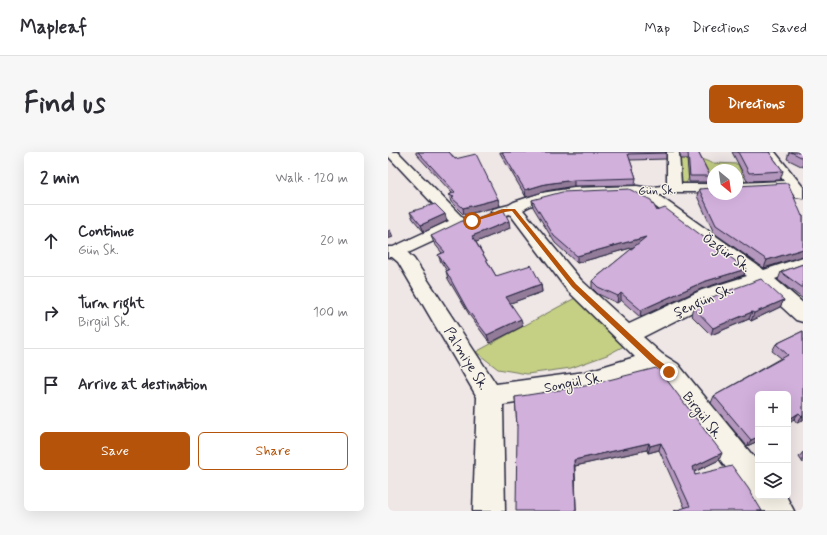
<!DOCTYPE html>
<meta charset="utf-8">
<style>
:root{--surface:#fff;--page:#f7f7f7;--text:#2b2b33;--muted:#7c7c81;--line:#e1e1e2;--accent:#b45309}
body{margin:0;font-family:Mynerve,sans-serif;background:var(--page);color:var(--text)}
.controls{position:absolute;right:12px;bottom:12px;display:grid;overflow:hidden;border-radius:6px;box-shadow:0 4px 16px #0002}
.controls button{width:36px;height:36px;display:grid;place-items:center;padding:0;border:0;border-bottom:1px solid var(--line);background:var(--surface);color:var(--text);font:20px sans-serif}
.compass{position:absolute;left:319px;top:12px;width:36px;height:36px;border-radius:50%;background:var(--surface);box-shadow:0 4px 16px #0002;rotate:151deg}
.stop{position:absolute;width:12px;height:12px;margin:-9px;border:3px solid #b45309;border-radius:50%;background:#fff}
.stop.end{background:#b45309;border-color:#fff;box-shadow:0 1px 4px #0008}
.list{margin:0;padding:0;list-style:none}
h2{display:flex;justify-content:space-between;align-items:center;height:52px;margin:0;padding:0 16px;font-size:17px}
h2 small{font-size:13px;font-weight:400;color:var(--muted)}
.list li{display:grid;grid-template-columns:26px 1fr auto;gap:12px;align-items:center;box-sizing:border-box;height:72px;padding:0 16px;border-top:1px solid var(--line)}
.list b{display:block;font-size:15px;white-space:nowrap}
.list p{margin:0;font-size:13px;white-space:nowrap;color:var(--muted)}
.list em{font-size:13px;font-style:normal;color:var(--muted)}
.actions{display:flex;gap:8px;padding:12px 16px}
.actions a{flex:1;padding:9px 0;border:1px solid var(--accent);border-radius:6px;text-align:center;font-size:14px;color:var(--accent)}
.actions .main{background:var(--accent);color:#fff}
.icon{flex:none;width:22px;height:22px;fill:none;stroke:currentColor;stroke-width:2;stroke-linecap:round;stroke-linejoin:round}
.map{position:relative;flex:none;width:415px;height:359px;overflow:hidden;border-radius:6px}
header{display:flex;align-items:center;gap:24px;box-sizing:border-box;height:56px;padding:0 20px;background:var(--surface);border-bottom:1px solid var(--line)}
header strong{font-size:19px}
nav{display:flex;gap:22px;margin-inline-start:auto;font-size:14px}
.intro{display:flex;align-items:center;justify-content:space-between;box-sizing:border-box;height:96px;padding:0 24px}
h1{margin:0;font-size:28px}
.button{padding:10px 18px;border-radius:6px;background:var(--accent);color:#fff;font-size:14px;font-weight:700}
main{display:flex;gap:24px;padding:0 24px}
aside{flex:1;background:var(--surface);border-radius:6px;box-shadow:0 4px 16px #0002}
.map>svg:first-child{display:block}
</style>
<header>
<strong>Mapleaf</strong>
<nav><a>Map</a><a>Directions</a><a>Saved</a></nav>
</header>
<div class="intro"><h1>Find us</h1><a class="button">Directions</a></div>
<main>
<aside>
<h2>2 min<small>Walk · 120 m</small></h2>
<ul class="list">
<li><svg class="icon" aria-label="ahead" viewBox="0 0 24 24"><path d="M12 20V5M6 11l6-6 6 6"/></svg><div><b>Continue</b><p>Gün Sk.</p></div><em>20 m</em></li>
<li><svg class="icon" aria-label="right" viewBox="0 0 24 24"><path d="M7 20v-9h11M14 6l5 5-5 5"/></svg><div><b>Turn right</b><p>Birgül Sk.</p></div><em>100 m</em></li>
<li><svg class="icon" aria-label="arrive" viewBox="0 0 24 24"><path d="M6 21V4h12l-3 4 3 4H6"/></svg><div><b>Arrive at destination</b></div></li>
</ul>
<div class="actions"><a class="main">Save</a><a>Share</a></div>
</aside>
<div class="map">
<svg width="415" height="359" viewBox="0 0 415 359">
<rect width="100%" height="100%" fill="#efe6e6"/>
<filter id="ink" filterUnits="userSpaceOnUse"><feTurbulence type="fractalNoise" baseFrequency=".025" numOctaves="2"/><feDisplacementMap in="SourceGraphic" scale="8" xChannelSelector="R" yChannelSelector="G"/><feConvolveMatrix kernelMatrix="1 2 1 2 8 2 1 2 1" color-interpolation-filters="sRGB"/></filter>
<g filter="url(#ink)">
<path fill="#c5d084" stroke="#747960" d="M292,3L313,7L324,11L350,12L357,31H349V18H325V33L321,25L302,23L297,34L291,31Z
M187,146L236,194L219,203L183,216L139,222L110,217L88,200Z"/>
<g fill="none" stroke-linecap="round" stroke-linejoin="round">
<g stroke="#22223b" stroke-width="3">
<path id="street" d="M0,0H10L80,71L78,74L20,101L26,107L108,232L197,220L247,205L179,138L122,62L111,65L105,63L103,60L105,57L121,53L126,50L153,41L186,36L249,34L261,36L279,33V0H291L293,32H325V40H286L270,43L376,118L415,105V117L387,127L415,151V170L408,168L370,133L328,148L255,185L274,202L290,212L370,310V344H398L406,359H371L364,346L359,344L272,226L263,219L197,240L115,253L117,359H85L89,245L10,110L4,105H0V95H5L61,69L0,4ZM249,42L256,44L260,49L359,124L314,138L241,172L193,128L135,58C162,40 217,43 249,42Z
M374,0H387L415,35V46L408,45L402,37L349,39V31L396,29Z"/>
</g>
<use href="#street" fill="#f7f3e8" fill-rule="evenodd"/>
</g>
<path fill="#b497bd" stroke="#22223b" d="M28,0H61L110,47L112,54L76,63L66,53L65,51L63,50L61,43L64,41L28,2Z
M112,0H278V7L242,8L248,26L247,33L186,34L158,39L138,45L112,1Z
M291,0H310L322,24L321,30H301L299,7H293Z
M344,0H381L395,19L392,28L359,29Z
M401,0H415V15L399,7Z
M311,37L415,64V104L376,116L326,81L309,44Z
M144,48L269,59L356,123L313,137L252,165L233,148L229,151L210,142L204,136V129L246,95L189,111L167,91L145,55Z
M22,60L59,69L36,80L25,67Z
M122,76L88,90L108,124L153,132L154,140L122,151L135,174L102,191L82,164L60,127L58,119H59L53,110L50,103L54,101L46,91L43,84Z
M415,112V147L390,128L393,120Z
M396,148L392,155L363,169L361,167L323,183L303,163L305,155Z
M415,179V268L409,271L406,267L370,242V289L359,294L323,251L326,244L393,206L384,199L388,192Z
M127,245L331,308L306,320L307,323L360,336L297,356L271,298L260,301L259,298L187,314L129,274Z
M415,300V311L411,305Z"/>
<path fill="#927b9a" stroke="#22223b" d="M186,28V34L158,39L138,45L137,38L157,32Z
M110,47L112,54L76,63L75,56Z
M57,62L59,69L36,80L33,73Z
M121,69L122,76L86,91L84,84Z
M2,78L5,85L0,87V79Z
M258,85L257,92L189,111V104Z
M415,97V104L376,116L379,108Z
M358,117L356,123L313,137L252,165L253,158L315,130Z
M153,132L154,140L120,152L118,145Z
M233,141V148L229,151L230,144Z
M396,148L392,155L363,169L366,161Z
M364,160L361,167L323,183L325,176Z
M133,167L135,174L102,191L99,183Z
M411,261L406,267L400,271V268Z
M414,264H415V268L409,271Z
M370,285V289L359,294L363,288Z
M261,291L259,298L187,314L188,359L186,308Z
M273,291L271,298L260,301L262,294Z
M334,301L331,308L302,322L305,315Z"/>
<path fill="#d1b0dc" stroke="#22223b" d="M30,0H61L67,7L88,2L110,47L75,56L64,46L66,45L61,43L67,40Z
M114,0H278V1L240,2L248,26L186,28L157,32L137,38Z
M294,0H310L322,24H302L300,1H294Z
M350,0H381L395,19L361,21Z
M403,0H415V6Z
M400,31L414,64H415V97L379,108L328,73L311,37L325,36V42H349V34Z
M241,37L263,48L269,59L277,56L358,117L315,130L253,158L233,141L230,144L210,135L204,129L258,85L189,104L166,84L144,48L174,40Z
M47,52L57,62L33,73L22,60Z
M115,57L121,69L84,84L108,124L143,113L153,132L118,145L133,167L99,183L79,157L58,119L61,118L50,103L57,100L43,84L74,69L89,66Z
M415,112V136L393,120Z
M373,127L396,148L366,161L364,160L325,176L305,155L331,142Z
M415,179V264H414L411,261L400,268V242H370V285L363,288L326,244L400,203L388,192Z
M268,216L272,219L334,301L305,315L307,323L344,314L360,336L374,359H286L302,354L273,291L262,294L261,291L186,308L188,359H128L129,274L127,245L197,234Z"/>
</g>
<path fill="#b45309" d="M115,57H127L188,132L269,207L283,217V222H278L264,211L184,135L124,59L117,60L84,70L81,69Z"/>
<g text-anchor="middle" stroke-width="3" stroke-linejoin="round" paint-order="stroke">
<g font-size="12" fill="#22223b" stroke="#f7f3e8">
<text transform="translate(269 38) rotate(-2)" y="4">Gün Sk.</text>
</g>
<g font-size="14" fill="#22223b" stroke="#f7f3e8">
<text transform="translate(339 100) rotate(36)" y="5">Özgür Sk.</text>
<text transform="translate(315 148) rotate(-23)" y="5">Şengün Sk.</text>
<text transform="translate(79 206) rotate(58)" y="5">Palmiye Sk.</text>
<text transform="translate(185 230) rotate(-11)" y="5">Songül Sk.</text>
<text transform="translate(315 263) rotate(52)" y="5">Birgül Sk.</text>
</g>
</g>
</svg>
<div class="controls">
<button>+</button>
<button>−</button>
<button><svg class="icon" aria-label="layers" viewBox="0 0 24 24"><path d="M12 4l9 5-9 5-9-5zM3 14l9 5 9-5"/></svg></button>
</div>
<svg class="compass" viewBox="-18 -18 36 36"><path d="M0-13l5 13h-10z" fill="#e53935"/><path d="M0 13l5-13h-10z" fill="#7c7c81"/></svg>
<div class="stop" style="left:84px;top:69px"></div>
<div class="stop end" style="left:281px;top:220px"></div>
</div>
</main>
